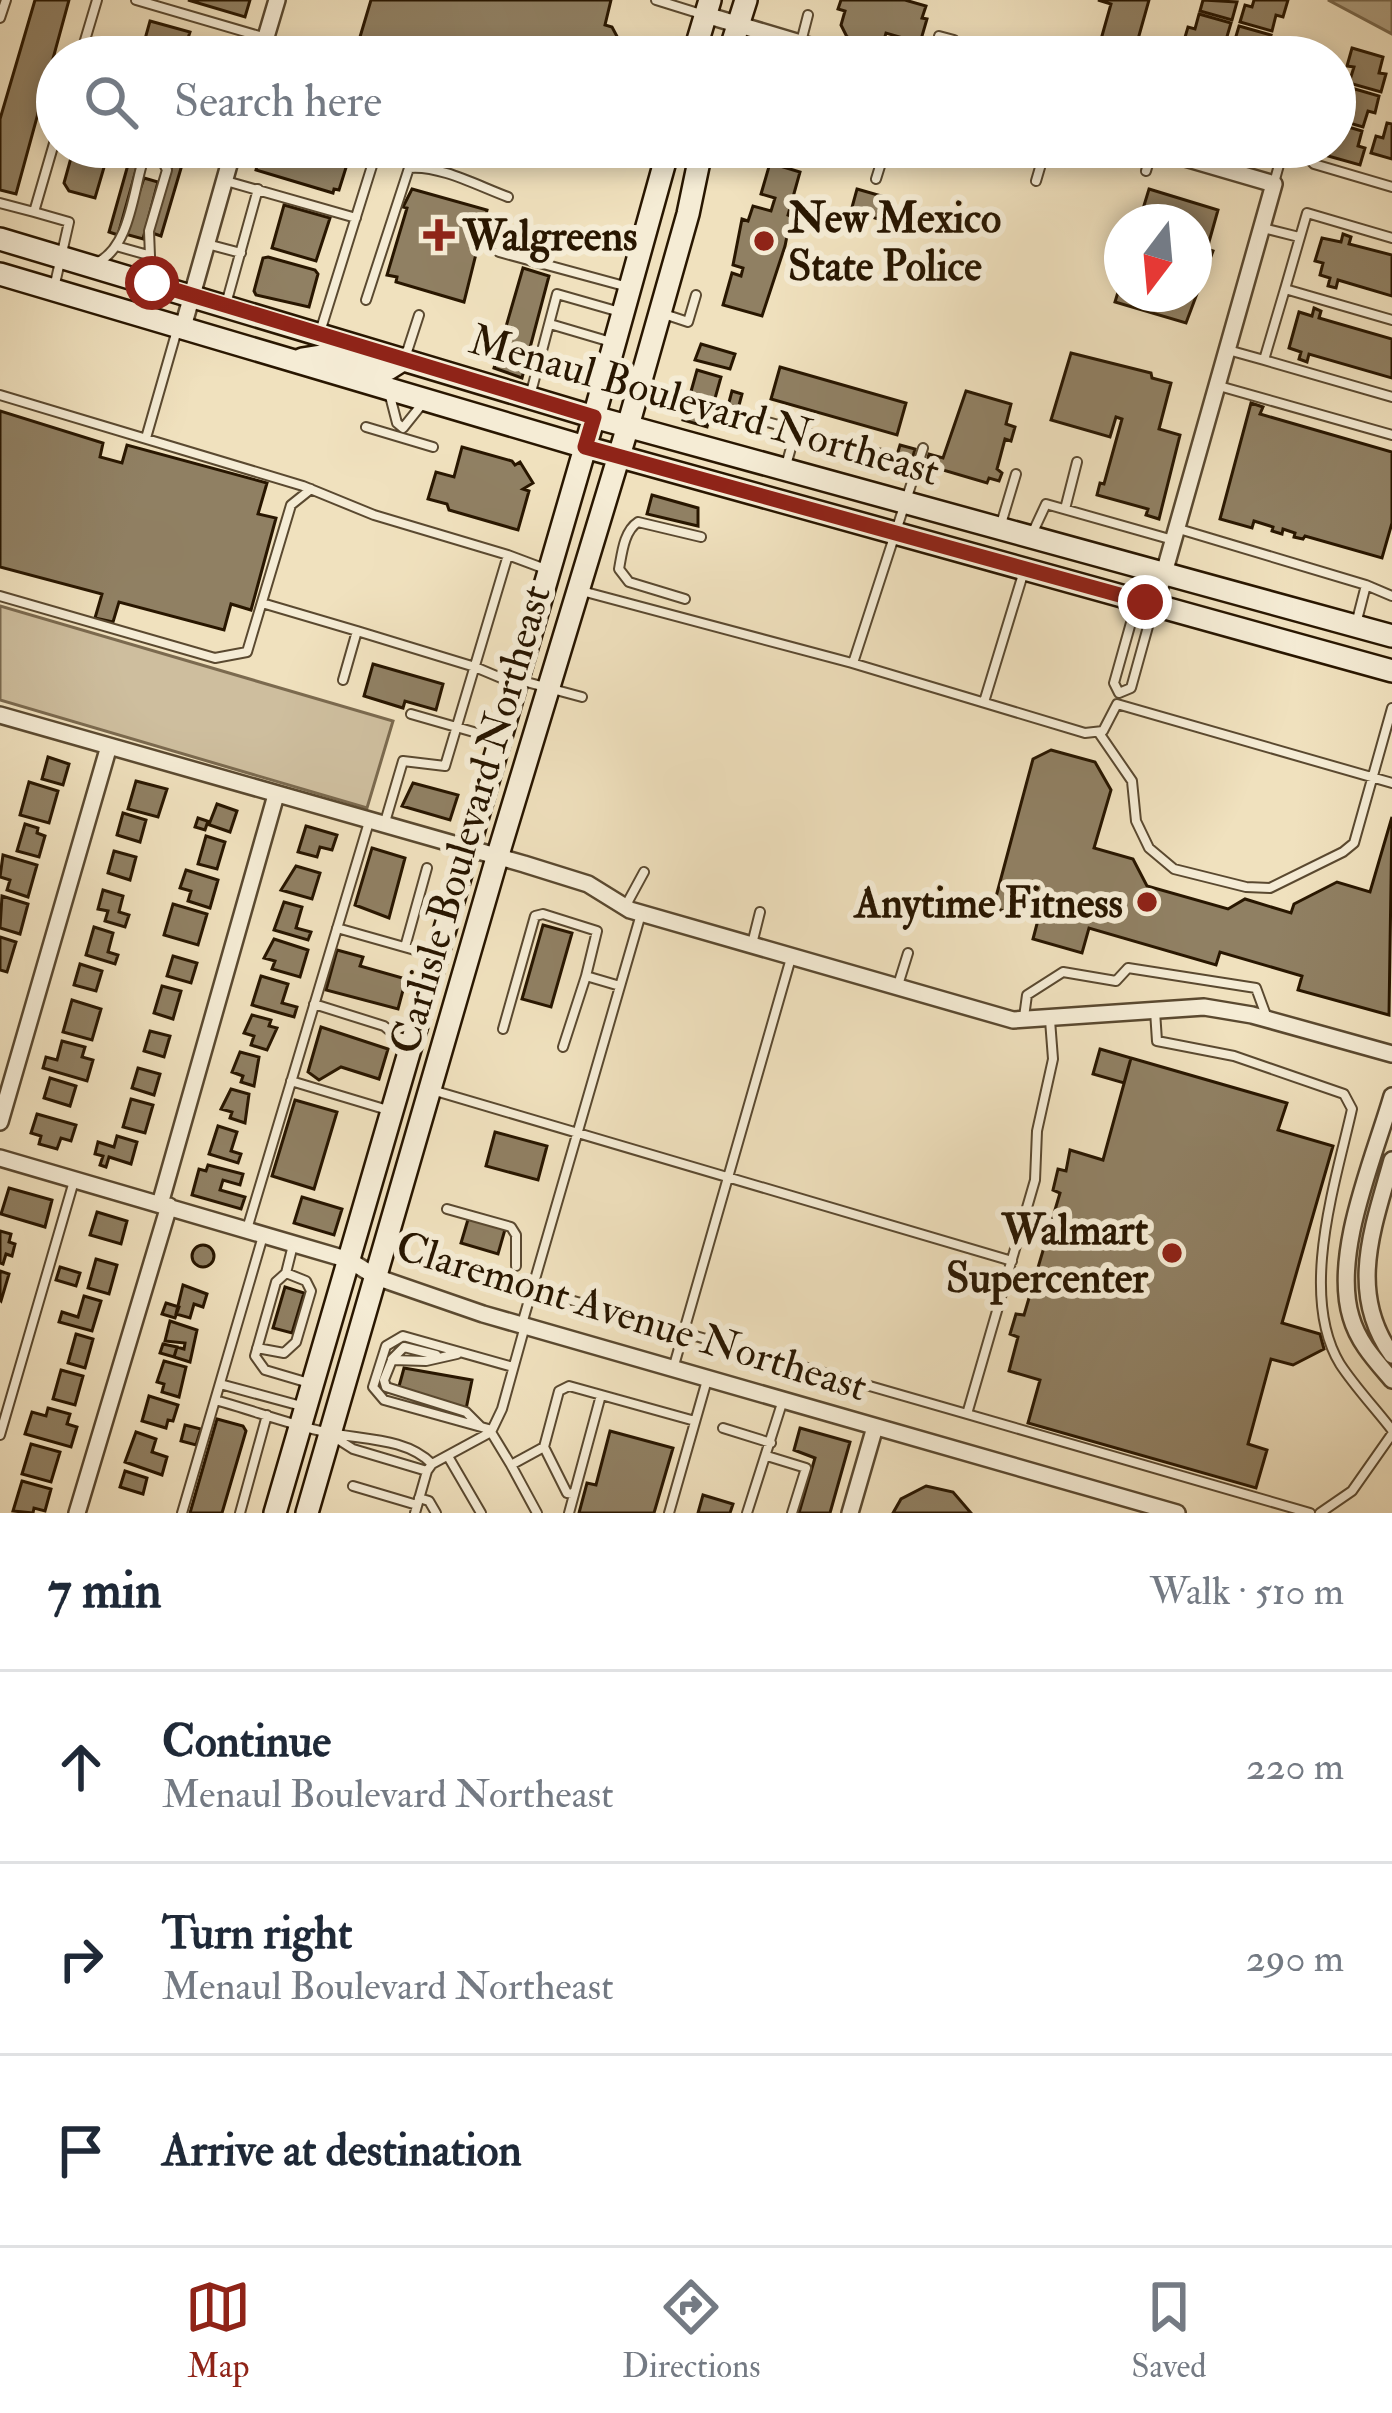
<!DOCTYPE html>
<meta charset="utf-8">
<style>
:root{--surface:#fff;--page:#f2f2f3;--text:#1f2937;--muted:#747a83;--line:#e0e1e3;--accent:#8f2418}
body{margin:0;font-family:"IM FELL Double Pica",serif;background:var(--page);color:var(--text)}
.compass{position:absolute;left:1104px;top:204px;width:108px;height:108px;border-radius:50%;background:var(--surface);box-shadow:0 6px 18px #0003;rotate:196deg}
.stop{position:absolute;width:36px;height:36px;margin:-27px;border:9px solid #8f2418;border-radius:50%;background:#fff}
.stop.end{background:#8f2418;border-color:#fff;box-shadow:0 3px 12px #0008}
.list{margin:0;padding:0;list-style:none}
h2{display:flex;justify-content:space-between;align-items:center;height:156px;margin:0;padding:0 48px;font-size:51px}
h2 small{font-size:39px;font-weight:400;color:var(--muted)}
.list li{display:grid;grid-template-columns:78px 1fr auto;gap:36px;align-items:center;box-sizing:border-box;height:192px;padding:0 48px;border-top:3px solid var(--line)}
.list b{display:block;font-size:45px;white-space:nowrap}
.list p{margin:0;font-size:39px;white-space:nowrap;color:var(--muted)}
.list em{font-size:39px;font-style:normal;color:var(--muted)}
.icon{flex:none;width:66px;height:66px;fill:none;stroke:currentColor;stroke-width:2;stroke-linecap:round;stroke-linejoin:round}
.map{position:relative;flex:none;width:1392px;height:1513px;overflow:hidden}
.search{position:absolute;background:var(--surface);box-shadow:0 6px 18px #0003;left:36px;right:36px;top:36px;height:132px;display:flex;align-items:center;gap:30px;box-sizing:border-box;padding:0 42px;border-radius:66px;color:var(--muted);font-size:45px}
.sheet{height:732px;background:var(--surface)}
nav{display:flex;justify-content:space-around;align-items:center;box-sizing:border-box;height:168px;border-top:3px solid var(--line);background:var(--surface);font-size:33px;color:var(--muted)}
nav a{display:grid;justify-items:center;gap:6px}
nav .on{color:var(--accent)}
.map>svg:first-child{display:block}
</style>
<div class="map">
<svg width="1392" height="1513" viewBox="0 0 1392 1513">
<rect width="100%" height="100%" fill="#f0e1be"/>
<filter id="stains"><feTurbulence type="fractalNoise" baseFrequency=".00167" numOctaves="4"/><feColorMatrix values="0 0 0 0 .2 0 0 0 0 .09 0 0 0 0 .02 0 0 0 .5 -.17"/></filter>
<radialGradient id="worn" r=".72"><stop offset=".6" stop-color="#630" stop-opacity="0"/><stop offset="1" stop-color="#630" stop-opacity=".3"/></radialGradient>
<path fill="#cebe9e" stroke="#7b6a4f" stroke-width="3" d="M0,606L393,721L367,808L0,700Z"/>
<path fill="#ac9c7d" stroke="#77664b" stroke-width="3" d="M1328,0H1392V34Z"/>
<path fill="#908063" stroke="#281600" stroke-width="3" d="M35,0H69L16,194L0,190V119Z
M188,0H250L245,17Z
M371,0H611L605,25L612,27L628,57H354Z
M841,0H905L926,6L922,18L927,19L920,43L886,33L882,47L847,37L841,25L845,11L838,9Z
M1098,0H1149L1133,57H1096L1111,4Z
M1203,0L1237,2L1232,20L1200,11Z
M1254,0H1288L1283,17L1276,15L1272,31L1240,22L1245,5L1252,7Z
M1199,14L1231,23L1226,40L1219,38L1214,53L1183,44L1188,27L1195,29Z
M150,21L190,32L182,57H140Z
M1239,26L1271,35L1266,50L1273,52L1272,57H1237L1241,45L1234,43Z
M1352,48L1383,57L1379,73L1386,74L1381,92L1349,83L1354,67L1347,66Z
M1348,87L1379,96L1375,113L1368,111L1363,127L1335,119L1337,100L1343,102Z
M1335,123L1362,131L1358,146L1365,148L1360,165L1328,156L1331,147H1335Z
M1387,123L1392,124V159L1371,153L1376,136L1383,138Z
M74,147H110L95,198L69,191L64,183Z
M257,147H326L344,152L343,156L349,158L339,190L334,189L333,193L256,170L257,166L252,165Z
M131,154L140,156L118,235L109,232Z
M175,156L184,158L161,236L152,233Z
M770,163L800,172L788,215L791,216L785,246L762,316L723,305L732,273L741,276L743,268L733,265L742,219L748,221L753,206L771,211L775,198L761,194Z
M144,178L158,182L143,239L125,234Z
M412,189L487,210L464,302L396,282L397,277L387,275L407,208L403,207Z
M857,189L885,197L878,219L851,211Z
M1149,189L1218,210L1207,249L1213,251L1186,323L1115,302L1122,279V294H1194V222H1139Z
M284,205L330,218L316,261L272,248Z
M1343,234L1351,237L1349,244L1392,255V296L1338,280L1336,288L1328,286L1330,278L1320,275L1323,263L1315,261L1322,238L1341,242Z
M268,257L315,270L318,274L309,307L256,295L254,291L263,258Z
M523,268L549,276L522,378L494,368Z
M1314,308L1321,311L1319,318L1392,339V378L1309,354L1307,362L1299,359L1301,352L1289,348L1299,312L1312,316Z
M701,344L735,354L730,369L695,360Z
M1071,353L1151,373L1152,378L1171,383L1159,429L1180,435L1159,519L1146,515L1148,509L1097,495L1100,483L1104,484L1122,419L1116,417L1110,437L1051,420Z
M780,367L906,403L897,435L771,399Z
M697,370L721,377L707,427L683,420Z
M732,391L742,394L738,409L728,406Z
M966,391L1011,404L1006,424L1015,427L1011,441L1005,439L997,469L1002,473L999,481L989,478L987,483L926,465L929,454L943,458Z
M1251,403L1263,407L1260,414L1392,452V523L1382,558L1305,536L1303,539L1294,537L1295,533L1283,529L1282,534L1272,531L1273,527L1254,521L1252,528L1220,519Z
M0,411L103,443L100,457L122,463L127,445L267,483L258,514L276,518L251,610L231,604L224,630L119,602L113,622L95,618L102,594L0,567Z
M900,445L915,449L912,460L897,455Z
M462,447L512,461L515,465L520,462L533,483L523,489L529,491L518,530L449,510L447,504L428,499L436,472L454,477Z
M652,495L698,508V526L647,514Z
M373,664L443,684L436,710L405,701L403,708L364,696Z
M1051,750L1095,762L1111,790L1094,848L1133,859L1147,886L1228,909L1245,899L1291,913L1294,904L1337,882L1370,892L1392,817L1389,1015L1298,990L1302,976L1220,952L1216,965L1089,928L1082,953L1033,939L1038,920L993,908L1033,759Z
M48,757L69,764L63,785L42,779Z
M136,781L167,789L158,817L128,809Z
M29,782L58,791L49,823L20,815Z
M413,783L458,795L450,820L402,806Z
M217,804L237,811L230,832L207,824L205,830L195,827L198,818L210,822Z
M123,813L146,820L140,842L117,835Z
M25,824L38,828L37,833L45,836L39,857L17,851Z
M306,826L337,835L332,850L320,847L317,857L298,852Z
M206,836L225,842L217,869L198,864Z
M372,848L405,858L389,918L355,905Z
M114,851L136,857L130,880L108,873Z
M3,855L37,865L28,897L7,890L10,880L0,877Z
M296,866L320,873L312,899L281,890Z
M186,870L218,880L210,908L188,901L191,891L180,888Z
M103,890L123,896L119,912L129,915L125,927L105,921L108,911L98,909Z
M2,896L28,904L20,934L0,928Z
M284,902L302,907L296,928L311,932L308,940L274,930Z
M173,904L207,914L198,945L164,935Z
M543,925L572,933L551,1007L522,999Z
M94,927L113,933L108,952L118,955L115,964L86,955Z
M0,937L16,942L7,972L0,970Z
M274,939L308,950L300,977L272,969L275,961L264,958Z
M337,950L363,957L360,966L406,979L398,1009L326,990Z
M173,956L197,963L191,983L167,976Z
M80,964L102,971L96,991L74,985Z
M261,976L288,984L282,1003L297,1007L294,1017L252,1005Z
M162,986L181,991L173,1019L154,1013Z
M72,1000L101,1009L92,1040L63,1032Z
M252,1015L271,1020L269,1026L277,1028L267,1050L251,1045L254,1036L244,1033Z
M321,1027L388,1049L379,1079L341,1067L319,1080L308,1072Z
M150,1031L170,1036L164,1057L144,1051Z
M62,1041L85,1047L82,1057L93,1060L87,1081L43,1068L46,1057L57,1060Z
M1100,1049L1131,1058L1124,1083L1093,1074Z
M240,1052L259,1057L254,1086L241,1082L243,1076L232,1072Z
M1131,1058L1287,1103L1278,1130L1333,1146L1282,1323L1320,1334L1324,1349L1293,1365L1271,1359L1248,1444L1267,1450L1256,1488L1028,1423L1040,1380L1009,1371L1018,1337L1010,1334L1016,1314L1024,1315L1060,1193L1053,1190L1058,1169L1066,1171L1070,1150L1103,1160Z
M138,1068L160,1074L154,1095L132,1088Z
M50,1078L76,1086L70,1106L44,1098Z
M231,1089L249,1094L245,1123L230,1118L232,1112L221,1109Z
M131,1099L153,1105L145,1133L123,1127Z
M295,1100L337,1112L314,1189L272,1176Z
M37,1114L76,1125L71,1141L61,1138L57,1149L39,1144L41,1136L31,1133Z
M218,1126L237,1132L231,1151L241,1154L238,1163L209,1154Z
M495,1132L547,1146L538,1180L486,1166Z
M117,1136L137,1142L131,1164L109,1157L106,1167L100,1165L103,1156L95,1154L98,1142L114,1147Z
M208,1165L243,1174L240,1185L223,1180L220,1190L245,1197L241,1209L192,1195L199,1169L206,1171Z
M9,1188L52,1200L45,1227L1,1214Z
M302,1197L342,1209L334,1235L294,1223Z
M97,1212L127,1221L121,1244L90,1235Z
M469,1216L506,1226L498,1254L461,1243Z
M0,1231L11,1234L9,1242L15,1244L12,1256L6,1254L3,1264L0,1263Z
M192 1256a11 11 0 1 1 22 0a11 11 0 1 1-22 0Z
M96,1259L117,1265L109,1294L88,1288Z
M60,1267L80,1273L76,1286L56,1280Z
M0,1271L9,1274L1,1301L0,1300Z
M183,1285L207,1294L203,1307L194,1304L190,1318L176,1314Z
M285,1287L304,1293L292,1333L273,1328Z
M84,1296L101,1301L92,1331L59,1322L62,1312L78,1317Z
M166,1303L179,1307L175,1318L162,1314Z
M170,1321L197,1330L190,1362L174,1357L177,1347L184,1349L185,1343L165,1341Z
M76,1334L93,1339L85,1368L68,1363Z
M163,1344L177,1347L174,1357L160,1353Z
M164,1361L186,1367L179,1397L162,1392L164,1384L157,1382Z
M404,1368L472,1380L466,1409L398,1390Z
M61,1370L83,1376L75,1405L53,1399Z
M149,1396L178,1405L173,1421L168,1420L166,1428L142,1421Z
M48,1408L70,1414L67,1424L77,1427L71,1447L25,1434L32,1412L46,1416Z
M217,1419L243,1426L246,1431L222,1513H190Z
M185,1425L201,1429L196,1445L181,1441Z
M800,1428L850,1442L830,1513H799L815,1458L794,1450Z
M610,1431L673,1448L654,1513H579L587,1483L596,1485Z
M136,1432L156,1439L152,1452L167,1457L162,1475L125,1462Z
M31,1444L60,1452L51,1482L22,1474Z
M125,1471L147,1478L143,1494L120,1487Z
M22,1481L51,1489L45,1511L34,1508L33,1513L13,1511Z
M926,1486L953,1492L971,1513H893L901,1499Z
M703,1495L733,1504L730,1513H698Z"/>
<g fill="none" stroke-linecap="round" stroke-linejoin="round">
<g stroke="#5a4930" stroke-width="12">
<path id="lane" d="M136,0L266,38
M656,0L701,14
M0,18L6,0
M939,36L954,40
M801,42L808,15
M80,57L97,0
M767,57L773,37
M1297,147L1314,164L1392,187
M838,148V147
M787,159L791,147
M1146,171L1152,150
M876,179L886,147
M226,181L356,218
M1036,181L1046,147
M1274,183L1284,147
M0,203L34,212
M1263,228L1299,237
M1392,238L1307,213L1285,289L1392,320
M207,244L241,253
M116,246L148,255
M499,252L628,287
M96,263C129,249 133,194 142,164L152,157L162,160L167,170L149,231L151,281
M54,288L69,222L34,212L57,133
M1285,289L1264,360L1392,397
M366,300L409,168C440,165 478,186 508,197
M226,304L258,189
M664,314L688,322L696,295
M550,324L611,342
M320,332L376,153L374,147
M1228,350L1264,360
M405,358L419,315
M540,359L602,376
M1219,386L1392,435
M0,395L303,486L374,515L508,555
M390,396L397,423L403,428L423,403
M530,396L557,294L620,312
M757,419L885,455
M366,427L433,447
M146,438L177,330
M785,469L796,430
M1065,509L1077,462
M1001,524L1016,474
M1179,529L1366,585L1392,596
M1032,534L1046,504L1173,540
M578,590L852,663L1085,733L1103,731L1117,704L1392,783
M0,596L215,658L247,652L291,505L311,489
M685,599L629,582L619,569C622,553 624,531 638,522L701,537
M262,603L357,631
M1143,613L1132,619L1114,683L1119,693L1131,688L1149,623L1143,613L1145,604
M1356,624L1366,585
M853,663L923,448
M343,680L357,631L475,667L513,683
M519,680L582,697
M984,702L1024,571
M411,714L498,739
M1099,733L1132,781L1136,821L1149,848L1174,869L1246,887L1270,888L1343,852L1354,843L1392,708
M385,822L403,761L445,766L508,555L548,570
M625,907L644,872
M337,928L436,956
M752,944L760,912
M405,947L427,868
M898,985L908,953
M314,1004L384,1026L397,1037L411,1040
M1155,1011L1157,1041L1234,1056L1344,1094L1352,1109C1336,1181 1298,1295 1340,1364C1355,1387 1375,1408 1392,1430
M1024,1017L1027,995L1063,972L1116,981L1128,968L1256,988L1267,1018
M1050,1020L1053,1059L1037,1131L1035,1180L967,1414L1310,1513
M503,1029L535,916L543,914L597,931L586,976L620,986
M563,1047L586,976
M291,1081L391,1111
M432,1090L1012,1261
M447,1209L511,1227L516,1235V1266
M247,1229L369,822
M293,1245L286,1273L276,1282L255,1356L265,1370L309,1383
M532,1289L967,1414
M522,1324L641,914
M257,1348L284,1353L296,1342L311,1291L306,1281L286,1273
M457,1354L426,1361L392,1360L384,1380L386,1387L466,1412L480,1426
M392,1359L404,1347L436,1355
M673,1369L791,958
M220,1384L305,1407
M215,1400C252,1410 288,1424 325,1432C360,1440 406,1437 432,1464
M723,1428L771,1443
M492,1430L384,1400L373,1387L386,1346L403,1336L513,1367
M491,1432L511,1465
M0,1435L74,1181
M331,1435L353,1449L427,1471
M544,1447L567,1493L574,1494
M767,1456L806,1468L792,1513
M449,1458L481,1513
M353,1486L417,1505
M419,1498L429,1501L436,1513
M182,1513L263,1236
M240,1513L267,1415
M415,1513L427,1471L432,1464L491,1432L502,1409L525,1326
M537,1513L511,1465L544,1447L559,1391L569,1386L695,1421
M569,1513L601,1395
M669,1513L707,1380
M747,1513L783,1400
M1320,1513L1352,1491L1392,1434"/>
</g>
<g stroke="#5a4930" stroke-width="20">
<path id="street" d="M706,15L847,57
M260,57L277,0
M1147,147L1274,184L1155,605
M183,327L234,147
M0,715L524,864L588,884L630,910L1013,1020L1204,1007L1252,1015L1392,1054
M1392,1096C1374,1158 1332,1254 1351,1317C1358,1342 1375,1360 1392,1380
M0,1122L109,746
M0,1158L349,1260L376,1277L483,1314L1177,1513
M1392,1160C1373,1228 1347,1292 1392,1355
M160,1204L276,795
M77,1513L169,1206
M850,1513L875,1427"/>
</g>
<g stroke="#281600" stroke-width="26">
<path id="secondary" d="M693,57L710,0
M728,57L746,0
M0,239L594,417L1392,636
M0,274L585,447L1392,671
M302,359L327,355L388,369L404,359
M275,1513L594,417L669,147
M307,1513L497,858L628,426L688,214L702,147"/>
</g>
<use href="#lane" stroke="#f5ecd5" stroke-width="8"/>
<use href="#street" stroke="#f5ecd5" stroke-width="15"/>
<use href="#secondary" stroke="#f5ecd5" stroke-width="21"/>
</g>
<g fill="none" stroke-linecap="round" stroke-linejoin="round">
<path stroke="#8f2418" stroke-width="15" d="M152,283L594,417L585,447L1145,602"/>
</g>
<g fill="#8f2418" stroke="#f5ecd5" stroke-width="4.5">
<path d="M433 217h12v12h12v12h-12v12h-12v-12h-12v-12h12z"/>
<circle cx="764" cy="241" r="12"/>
<circle cx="1147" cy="902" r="12"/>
<circle cx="1172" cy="1253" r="12"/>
</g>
<g text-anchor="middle" stroke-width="12" stroke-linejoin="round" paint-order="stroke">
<g font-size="42" font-weight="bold" fill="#281600" stroke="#f5ecd5" text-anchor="start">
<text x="788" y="232">New Mexico<tspan x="788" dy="48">State Police</tspan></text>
<text x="463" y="250">Walgreens</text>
<text x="1123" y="917" text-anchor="end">Anytime Fitness</text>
<text x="1148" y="1244" text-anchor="end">Walmart<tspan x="1148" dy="48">Supercenter</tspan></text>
</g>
<g font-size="42" fill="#281600" stroke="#f5ecd5">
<text transform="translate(705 404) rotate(16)" y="15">Menaul Boulevard Northeast</text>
<text transform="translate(469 819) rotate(-74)" y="15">Carlisle Boulevard Northeast</text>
<text transform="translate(632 1315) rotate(17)" y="15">Claremont Avenue Northeast</text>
</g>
</g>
<rect width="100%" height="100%" filter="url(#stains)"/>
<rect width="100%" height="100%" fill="url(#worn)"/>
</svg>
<svg class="compass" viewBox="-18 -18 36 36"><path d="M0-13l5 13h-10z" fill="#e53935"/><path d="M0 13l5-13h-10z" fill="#747a83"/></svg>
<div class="stop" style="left:152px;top:283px"></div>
<div class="stop end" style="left:1145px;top:602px"></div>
<div class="search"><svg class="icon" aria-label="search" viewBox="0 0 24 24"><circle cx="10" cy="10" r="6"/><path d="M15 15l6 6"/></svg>Search here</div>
</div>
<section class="sheet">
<h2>7 min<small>Walk · 510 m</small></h2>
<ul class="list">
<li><svg class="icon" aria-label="ahead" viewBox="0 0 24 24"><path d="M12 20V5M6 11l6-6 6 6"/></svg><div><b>Continue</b><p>Menaul Boulevard Northeast</p></div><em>220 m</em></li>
<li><svg class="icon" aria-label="right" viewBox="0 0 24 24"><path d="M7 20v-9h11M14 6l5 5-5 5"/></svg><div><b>Turn right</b><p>Menaul Boulevard Northeast</p></div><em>290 m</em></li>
<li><svg class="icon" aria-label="arrive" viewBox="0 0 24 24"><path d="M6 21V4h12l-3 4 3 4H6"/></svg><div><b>Arrive at destination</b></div></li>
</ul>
</section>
<nav>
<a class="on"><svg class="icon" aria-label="map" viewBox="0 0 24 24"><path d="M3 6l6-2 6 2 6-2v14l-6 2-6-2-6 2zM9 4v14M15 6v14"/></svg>Map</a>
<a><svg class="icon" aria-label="directions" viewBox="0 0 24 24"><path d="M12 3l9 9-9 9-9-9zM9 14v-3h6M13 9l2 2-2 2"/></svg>Directions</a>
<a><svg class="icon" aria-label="saved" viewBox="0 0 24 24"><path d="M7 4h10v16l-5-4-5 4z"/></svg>Saved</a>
</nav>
